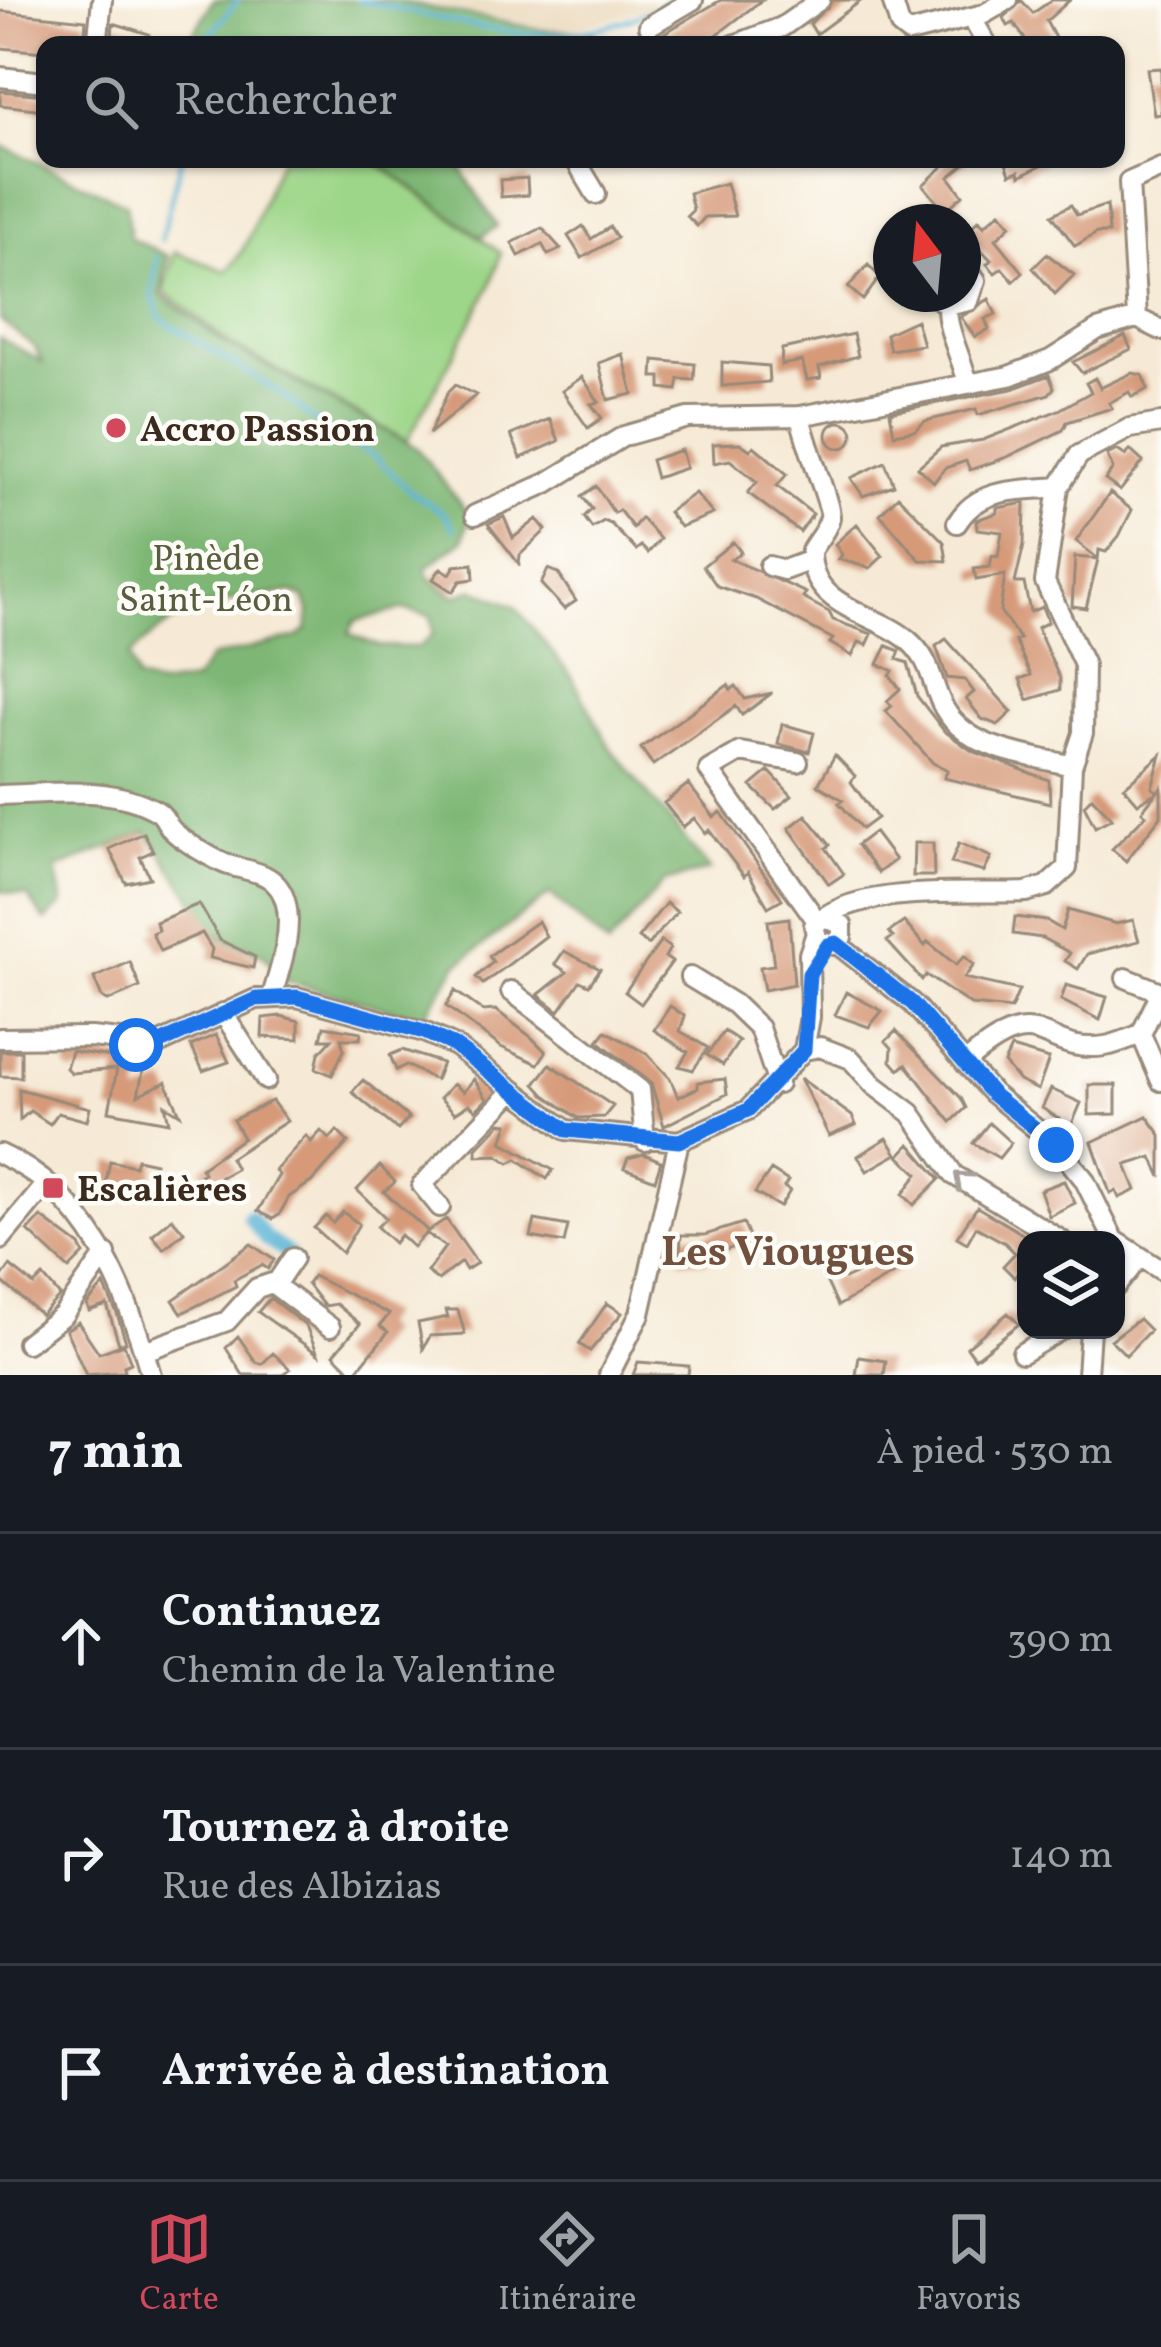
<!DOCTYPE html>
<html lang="fr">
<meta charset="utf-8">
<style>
:root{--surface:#171b24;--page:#242831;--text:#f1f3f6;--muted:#9ea1a6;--line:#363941;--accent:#d1495b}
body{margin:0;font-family:Vollkorn,serif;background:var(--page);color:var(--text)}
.controls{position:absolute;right:36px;bottom:36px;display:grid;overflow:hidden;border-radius:24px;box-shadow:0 3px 9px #0004}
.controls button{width:108px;height:108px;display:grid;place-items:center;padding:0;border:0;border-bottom:3px solid var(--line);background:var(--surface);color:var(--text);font:60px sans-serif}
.compass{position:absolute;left:873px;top:204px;width:108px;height:108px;border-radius:50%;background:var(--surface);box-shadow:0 3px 9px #0004;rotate:344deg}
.stop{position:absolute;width:36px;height:36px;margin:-27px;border:9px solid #1a73e8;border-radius:50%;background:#fff}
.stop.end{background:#1a73e8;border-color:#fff;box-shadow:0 3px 12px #0008}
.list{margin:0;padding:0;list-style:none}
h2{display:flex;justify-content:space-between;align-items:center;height:156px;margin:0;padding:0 48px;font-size:51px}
h2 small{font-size:39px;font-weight:400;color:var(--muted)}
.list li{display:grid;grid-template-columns:78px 1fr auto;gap:36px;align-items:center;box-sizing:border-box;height:216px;padding:0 48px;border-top:3px solid var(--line)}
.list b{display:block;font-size:45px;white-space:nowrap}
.list p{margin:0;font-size:39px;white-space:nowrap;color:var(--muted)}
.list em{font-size:39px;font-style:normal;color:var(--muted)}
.icon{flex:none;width:66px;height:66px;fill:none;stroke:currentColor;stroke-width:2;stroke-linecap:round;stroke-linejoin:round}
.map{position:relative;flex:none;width:1161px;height:1375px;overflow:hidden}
.search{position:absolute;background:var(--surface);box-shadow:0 3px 9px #0004;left:36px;right:36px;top:36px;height:132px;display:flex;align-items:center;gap:30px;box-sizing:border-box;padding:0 42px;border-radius:24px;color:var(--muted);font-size:45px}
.sheet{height:804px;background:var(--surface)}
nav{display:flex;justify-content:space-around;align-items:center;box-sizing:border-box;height:168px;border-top:3px solid var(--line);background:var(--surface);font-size:33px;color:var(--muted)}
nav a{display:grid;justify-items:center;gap:6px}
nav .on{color:var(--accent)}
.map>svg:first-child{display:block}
</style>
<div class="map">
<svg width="1161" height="1375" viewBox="0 0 1161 1375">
<rect width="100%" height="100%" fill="#fdfcf7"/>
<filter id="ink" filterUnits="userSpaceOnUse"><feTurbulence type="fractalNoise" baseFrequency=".00833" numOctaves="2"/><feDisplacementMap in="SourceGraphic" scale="24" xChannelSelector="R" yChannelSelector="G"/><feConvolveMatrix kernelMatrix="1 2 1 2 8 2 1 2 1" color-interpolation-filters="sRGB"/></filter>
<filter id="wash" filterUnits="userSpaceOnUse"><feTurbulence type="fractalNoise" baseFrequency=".004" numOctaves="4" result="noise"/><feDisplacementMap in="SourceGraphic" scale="48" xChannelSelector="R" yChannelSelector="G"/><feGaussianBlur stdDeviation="2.7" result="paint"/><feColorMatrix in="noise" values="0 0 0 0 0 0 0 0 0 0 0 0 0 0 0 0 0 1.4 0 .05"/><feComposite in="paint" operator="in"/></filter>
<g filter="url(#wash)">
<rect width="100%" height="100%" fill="#f6ead6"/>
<path fill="#ead8ba" d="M653,0V7L578,28H546L427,2Z"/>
<path fill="#9ed689" stroke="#6c8054" stroke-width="3" d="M281,159H371L501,253L490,287L407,441L229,343L164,291L175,252L226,271C256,243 260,195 281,159Z"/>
<path fill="#7eb775" stroke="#5c704a" stroke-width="3" fill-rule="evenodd" d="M213,0H393L543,30L593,31L595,45H187Z
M0,145L126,204L130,238L168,256L161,294L226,344L417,448L470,516L463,540L426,568L430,579L454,596L474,589L515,606L572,677L611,749L710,870L664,882L608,946L550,894L458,964L423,1018L285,981L264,955L219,937L147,832L56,869L63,904L45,921L28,896L0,891V338L42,362L35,347L0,320ZM291,592L304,597L309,611L307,630L297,637L210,658L194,681L158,686L137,680L129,657C182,602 220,602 291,592ZM403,609L431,616L433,634L419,647L379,646L349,634L355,621Z
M373,159H455L497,226L481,237Z"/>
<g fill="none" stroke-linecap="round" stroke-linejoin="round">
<path stroke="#56b2d4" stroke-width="4.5" d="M357,0C469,22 562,64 669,0
M202,45L238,0
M161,240L181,159
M157,257L152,295L161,319L280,393L333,435L374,456L410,491L445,514L454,529"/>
<path stroke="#56b2d4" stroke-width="15" d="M249,1217L266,1239L288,1254"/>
</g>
<g id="blocks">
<path fill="#d69a79" d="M721,0H762L714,37L693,45H644Z
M833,0H862L816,34L810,24Z
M1021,0L1033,13L1052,0H1070L1046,21L1056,40L1029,45L1014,23L1008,26L1004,18Z
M0,11L86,20L84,45H45V52L0,48Z
M113,23L149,34L148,45H119L120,39L112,38Z
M1161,68V114L1154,115L1147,69Z
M0,91L45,95V110L0,105Z
M951,159H971L949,177L963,195L945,211L923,185Z
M1005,159H1049V161L1020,176L1019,171L1010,174Z
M527,178L528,195L501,197L500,180Z
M726,183L735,216L705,217L697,226L687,216L693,210L689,193Z
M1071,205L1077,215L1107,205L1109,233H1097L1075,246L1052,215Z
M1000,212L1011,225L996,239L1023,272L1013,281L1002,268L995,273L987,264L991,260L965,233L979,220L984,226Z
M583,226L591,239L610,227L617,238L582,258L568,236Z
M542,228L561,249L548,255L542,244L519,256L512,243Z
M1047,254L1074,275L1055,294L1033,268Z
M868,265L880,277L863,300L848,287Z
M989,299L996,314L985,319L989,329L975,337L961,317Z
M916,320L923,345L890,350L886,334Z
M853,334L858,356L819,367L821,378L807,380L802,361L781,365L782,349Z
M1125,336L1131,349L1082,373L1073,362Z
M623,354L633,394L608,400L599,363Z
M654,360L695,364L694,380L679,379L677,390L661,388V377H653Z
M722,362L768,366L769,382L722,386Z
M1132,373L1142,375L1148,389L1132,397L1129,392L1109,403L1112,408L1067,422L1063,430L1007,457L970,470L966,461L945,468L934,482L918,467L941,447L983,440L1059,410L1091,392L1086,383L1095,378L1100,388Z
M1049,375L1054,388L1049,394L978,415L976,409L925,421L916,430L894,434L890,412L1012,389Z
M582,377L599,402L591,404L602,418L588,428L562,391Z
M455,385L476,395L429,434L448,392Z
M550,419L559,441L521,458L511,435Z
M827 435a13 13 0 1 1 26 0a13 13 0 1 1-26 0Z
M740,443L750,450L754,446L787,474L777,486L813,514L800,532L748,493L757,482L730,460L714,463L713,444Z
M681,450L686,468L656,478L651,460Z
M1117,450L1126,456L1130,450L1143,462L1120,491L1105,480L1113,469L1107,455Z
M885,462L894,485L863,496L851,478Z
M596,486L614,513L619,510L633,528L641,518L660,539L648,553L641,546L636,550L611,524L604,521L592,528L584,517L592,509L582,496Z
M695,493L713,514L680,527L668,512Z
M1110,493L1132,510L1119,536L1106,552L1099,550L1098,559L1076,541Z
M898,496L944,542L947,561L920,560L880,514Z
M1025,503L1024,544L1015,583H1024L1030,612L1042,607L1048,622L1037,628L1060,679V690L1028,700L1020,679L1031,675L1015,641L1020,639L1000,611L1005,575L976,580L974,569L990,567L992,556L998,557L1002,532L977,529L976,520L997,513V508Z
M504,517L513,538L537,519L546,530L520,555L519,564L488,524Z
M857,524L883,556L870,568L838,559L842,555L835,544Z
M733,542L741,552L731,559L806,593L803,598L829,612L833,620L872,634L867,645L859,642L852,656L830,643L833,639L756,599L717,586L703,566Z
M1075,557L1098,559L1086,608L1072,606Z
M473,564L474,579L460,581L453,592L433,579L441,568L450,574L455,566Z
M548,569L558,573L576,601L564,609L541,584Z
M946,639L1012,712L998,725L982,719L966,699L974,692L965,680L947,678L936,646Z
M887,646L900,651L897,659L908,663L917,696L944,731L972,751L1049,780L1050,803L944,778L948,770L933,763L886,711L892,706L887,701L900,689L890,676L893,671L878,664Z
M728,685L731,690L736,686L745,699L772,693L742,715L736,706L653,765L641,748Z
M782,724L814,733L809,752L778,744Z
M835,755L855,776L851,782L877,818L862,829L839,803L843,800L818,785Z
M1161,755L1152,787L1157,792L1138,803L1124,787Z
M769,771L792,796L775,809L751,786Z
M688,784L714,817L721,812L782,899L768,907L748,872L744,876L709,830L705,833L694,818L683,827L664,803Z
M1161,787V816L1126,861L1112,849L1146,815L1142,811Z
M1092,797L1112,818L1095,827L1084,805Z
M806,815L830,845L826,848L844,874L829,884L789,828Z
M874,832L895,860L878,873L857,845Z
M144,833L153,851L140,857L150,878L126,883L109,849Z
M914,843H933L934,876H913Z
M959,843L991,857L984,872L951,863Z
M666,903L677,912L648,945L638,938Z
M199,904L220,940L255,957L253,968L210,958L212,949L202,933L160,951L152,933L158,930L156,922Z
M1068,910L1116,924L1133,920L1139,941L1087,954L1078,969L1065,961L1070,953L1042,938L1013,934L1015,917L1047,921L1062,930Z
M789,918L794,984L764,990L760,967L774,965L768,921Z
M538,921L546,936L483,984L476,977L493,962L489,956Z
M904,922L925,946L928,942L956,965L964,956L974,965L964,978L1019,990L1011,1009L971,1005L926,975L922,980L887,941L893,937L889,932Z
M661,941L670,948L665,957L672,962L641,1004L625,992Z
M564,951L600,969L589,985L580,981L559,1011L538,995L567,972L555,964Z
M130,962L140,987L108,1001L102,998L94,978Z
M1066,985L1107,997L1100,1020L1061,1000Z
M455,991L483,1011L496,1010L531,1037L546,1052L538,1064L501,1047L446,1006Z
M846,992L882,1011L869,1027L835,1015Z
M670,1006L685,1016L680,1031L708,1048L693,1070L679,1066L688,1052L654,1030Z
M281,1016L299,1021V1039L262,1037L263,1018Z
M324,1026L361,1032L360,1039H341L344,1050L332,1075L316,1068L319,1053L332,1039H321Z
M606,1031L647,1054L670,1078L678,1097L698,1088V1082L725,1079L727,1094L664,1126L651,1083L598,1041Z
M724,1031L739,1041L723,1065L707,1055Z
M896,1031L961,1098L966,1108L951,1122L906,1064L899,1070L891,1061L892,1048L886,1041Z
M216,1035L229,1062L203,1071L191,1046Z
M1011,1048L1049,1059L1038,1090L1019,1081L1004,1063Z
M402,1050L442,1063L435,1080L406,1065L396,1070L390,1055Z
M0,1051H21V1077L0,1076Z
M71,1051L145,1062L138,1095L166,1082L180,1114L165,1105L169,1122L109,1111L117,1069L71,1073L66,1068Z
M550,1064L613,1106L604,1117L578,1118L545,1095L535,1084Z
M800,1078L852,1116L856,1125L829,1136Z
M474,1079L487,1099L476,1110L469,1104L455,1113L440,1098L453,1084L463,1092Z
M363,1080L409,1118L398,1130L352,1092Z
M1089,1085H1116V1114L1089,1115Z
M19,1089L90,1108L87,1121L58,1113L50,1124L30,1111L20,1120Z
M1051,1089L1081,1103L1071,1126L1042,1108Z
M272,1101L287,1121L230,1158L236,1169L199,1189L194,1179L204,1173L201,1168L243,1138L233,1120Z
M1147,1116L1161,1135V1177L1152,1157L1126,1165L1136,1190L1119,1198L1116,1191L1110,1193L1092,1142Z
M501,1123L508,1124L502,1142L553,1170L547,1179L517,1159L509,1163L497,1155L477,1156V1148Z
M989,1123L1011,1143L999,1158L973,1143Z
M321,1131L330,1139L337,1131L348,1142L314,1180L289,1197L279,1215L273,1219L258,1211L279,1175L275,1171L306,1136L311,1142Z
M887,1138L897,1154L867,1171L858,1156Z
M910,1144L940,1179L914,1205L903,1194L918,1174L899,1156Z
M644,1154L661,1161L655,1180L624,1168L628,1158Z
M137,1159L155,1163L152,1181L138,1178L136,1188L106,1182L110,1161L135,1166Z
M380,1166L395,1182L384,1192L428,1231L446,1219L477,1263L466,1270L461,1262L438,1280L427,1272L445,1247L426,1233L413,1247L400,1235L394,1243L377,1227L386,1218L357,1190Z
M771,1170L788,1181L784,1187L790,1191L780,1207L755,1193Z
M1064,1181L1075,1203L1049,1216L1040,1190Z
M977,1207L1026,1236V1264L1014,1277L1003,1266L1015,1253L1005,1243L976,1227L967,1243L957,1237Z
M343,1212L359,1224L342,1253L314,1228L326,1216L333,1223Z
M41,1217L80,1246L84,1254L69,1269L28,1231Z
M172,1218L184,1232L164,1249L152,1235Z
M535,1220L568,1226L564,1243L531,1237Z
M743,1223L751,1241L707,1257V1262L680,1260L681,1235H705Z
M251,1244L274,1260L268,1269L262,1265L234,1280L236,1286L182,1313L173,1300Z
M890,1249L900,1270L838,1306L827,1283L835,1272L844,1279L864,1270L860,1261Z
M10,1266L34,1285L43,1276L60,1296L41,1315L0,1280Z
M313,1276L389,1314L380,1326L388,1332L354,1374L334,1354L360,1324L336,1304L324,1306L307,1284Z
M104,1285L117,1314L126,1342L119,1344L107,1305L89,1311L87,1304Z
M270,1298L306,1326L318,1354L258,1312Z
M607,1303L622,1313L590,1351L579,1344Z
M446,1310H458L465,1334L430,1336L423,1349L418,1323L448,1317Z
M1008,1313L1019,1324L975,1358L967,1347Z
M1139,1319L1150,1330L1126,1355L1111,1340Z
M78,1322L99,1353L124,1344L131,1363L124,1366L125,1372L86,1375L66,1330Z
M238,1336L256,1362L262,1364L273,1353L290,1369L283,1375H243L226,1348Z
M859,1357L886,1361L884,1375H856Z
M638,1362L689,1366L688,1375H633Z"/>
</g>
</g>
<g filter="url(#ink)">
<use href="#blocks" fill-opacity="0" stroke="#988a7a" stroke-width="3"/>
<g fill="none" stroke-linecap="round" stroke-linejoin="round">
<g stroke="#988a7a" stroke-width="24">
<path id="minor" d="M892,0L900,26L909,33L984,14L1008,0
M972,18L987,45
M649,26L693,0
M97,45L102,0
M734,45L782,27L820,0
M0,77L45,82
M575,159L596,194
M933,294L947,306L969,301L976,280L963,263
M947,306C946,329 962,359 968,383
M1137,318L1129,182L1161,168
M800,416C803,435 832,509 830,517C828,529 817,540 811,551C810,609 874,611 908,640C942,669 926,703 966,732C994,753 1039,757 1072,766
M475,515L547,483L624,436L688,418L800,416L1009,376L1050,360L1097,330L1137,318L1161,330
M957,523C979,486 1020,491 1059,487
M769,566L784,570L811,560
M798,762L740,752L709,770L817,921
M0,795C50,794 111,784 157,811C165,815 166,825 174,832C185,842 207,855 221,862C242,873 277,866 286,904C293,932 280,969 272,996
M825,917L842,925V937L833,945L818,941L814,926C852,883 971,895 1026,892L1047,886L1067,868L1072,766L1083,733L1084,665L1045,582L1059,487L1079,455L1130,428L1161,423
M836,943L912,1003L992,1093L1056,1145L1084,1179L1114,1240
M690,977L734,1004L759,1028L778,1084
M1126,978L1158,991
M511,991L640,1090L645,1141
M1161,992L1141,1034L1161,1081
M223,1013L266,1080
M0,1038L91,1037L158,1044L256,999L297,997L424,1032L455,1046L566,1130L679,1141L748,1110L804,1050L810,1017L809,954L815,936
M804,1050L820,1047L851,1059L874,1085L911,1113L954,1175L1061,1240
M965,1063C1044,994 1039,1056 1105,1046C1117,1044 1130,1038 1141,1034
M0,1154C89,1194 126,1288 151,1375
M440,1207L422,1185L513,1091
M0,1240L44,1187
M1116,1241L1161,1270
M275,1285L293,1258
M1116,1286L1140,1257
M27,1343L63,1315L106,1254
M144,1351L227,1321L257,1288L272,1283L330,1327
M1022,1353L1061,1330
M609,1375L640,1314L679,1141
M1087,1375L1090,1330"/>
</g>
<use href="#minor" stroke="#fff" stroke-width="18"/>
</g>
<defs><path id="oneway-chevron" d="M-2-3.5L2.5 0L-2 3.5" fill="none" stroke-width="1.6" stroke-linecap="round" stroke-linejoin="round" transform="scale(3)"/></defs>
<use stroke="#a79f9a" href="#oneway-chevron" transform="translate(962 1179) rotate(-138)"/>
</g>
<g fill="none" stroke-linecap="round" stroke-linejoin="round" filter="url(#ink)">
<path stroke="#1a73e8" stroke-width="15" d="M136,1045L158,1044L256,999L297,997L424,1032L455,1046L566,1130L679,1141L748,1110L804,1050L809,974L828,945L836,943L912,1003L992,1094L1056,1145"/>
</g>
<g fill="#d1495b" stroke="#fdfcf7" stroke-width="4.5">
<circle cx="116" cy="428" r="12"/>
<rect x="41" y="1176" width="24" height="24" rx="6"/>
</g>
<g text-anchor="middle" stroke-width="9" stroke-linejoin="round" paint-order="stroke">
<g font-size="36" font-weight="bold" fill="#3b2a1e" stroke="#fdfcf7" text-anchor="start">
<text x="140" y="441">Accro Passion</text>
<text x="77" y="1201">Escalières</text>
</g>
<g font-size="36" fill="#595e3e" stroke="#fdfcf7">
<text x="206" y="570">Pinède<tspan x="206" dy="41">Saint-Léon</tspan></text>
</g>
<g font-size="42" font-weight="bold" fill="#71513e" stroke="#fdfcf7">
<text x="788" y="1265">Les Viougues</text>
</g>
</g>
</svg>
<div class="controls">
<button><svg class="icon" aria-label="layers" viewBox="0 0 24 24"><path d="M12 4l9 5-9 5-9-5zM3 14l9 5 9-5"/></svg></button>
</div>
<svg class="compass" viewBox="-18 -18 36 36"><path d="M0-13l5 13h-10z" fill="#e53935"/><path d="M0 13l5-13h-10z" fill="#9ea1a6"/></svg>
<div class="stop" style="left:136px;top:1045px"></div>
<div class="stop end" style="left:1056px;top:1145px"></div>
<div class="search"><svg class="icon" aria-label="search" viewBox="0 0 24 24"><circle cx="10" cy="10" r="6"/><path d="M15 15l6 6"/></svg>Rechercher</div>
</div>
<section class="sheet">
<h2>7 min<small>À pied · 530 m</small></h2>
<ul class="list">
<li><svg class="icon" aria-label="ahead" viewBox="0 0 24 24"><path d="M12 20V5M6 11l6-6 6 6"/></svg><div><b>Continuez</b><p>Chemin de la Valentine</p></div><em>390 m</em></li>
<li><svg class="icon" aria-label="right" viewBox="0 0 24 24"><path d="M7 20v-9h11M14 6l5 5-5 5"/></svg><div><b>Tournez à droite</b><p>Rue des Albizias</p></div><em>140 m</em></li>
<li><svg class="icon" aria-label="arrive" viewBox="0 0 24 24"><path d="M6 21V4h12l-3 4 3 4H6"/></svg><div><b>Arrivée à destination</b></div></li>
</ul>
</section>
<nav>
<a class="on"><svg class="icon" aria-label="map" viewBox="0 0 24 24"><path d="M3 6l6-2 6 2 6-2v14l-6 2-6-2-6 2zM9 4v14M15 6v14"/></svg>Carte</a>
<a><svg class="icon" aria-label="directions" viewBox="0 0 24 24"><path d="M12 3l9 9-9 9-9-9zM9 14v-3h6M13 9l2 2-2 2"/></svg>Itinéraire</a>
<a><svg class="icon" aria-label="saved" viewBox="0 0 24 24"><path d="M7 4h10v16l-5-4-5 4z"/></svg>Favoris</a>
</nav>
